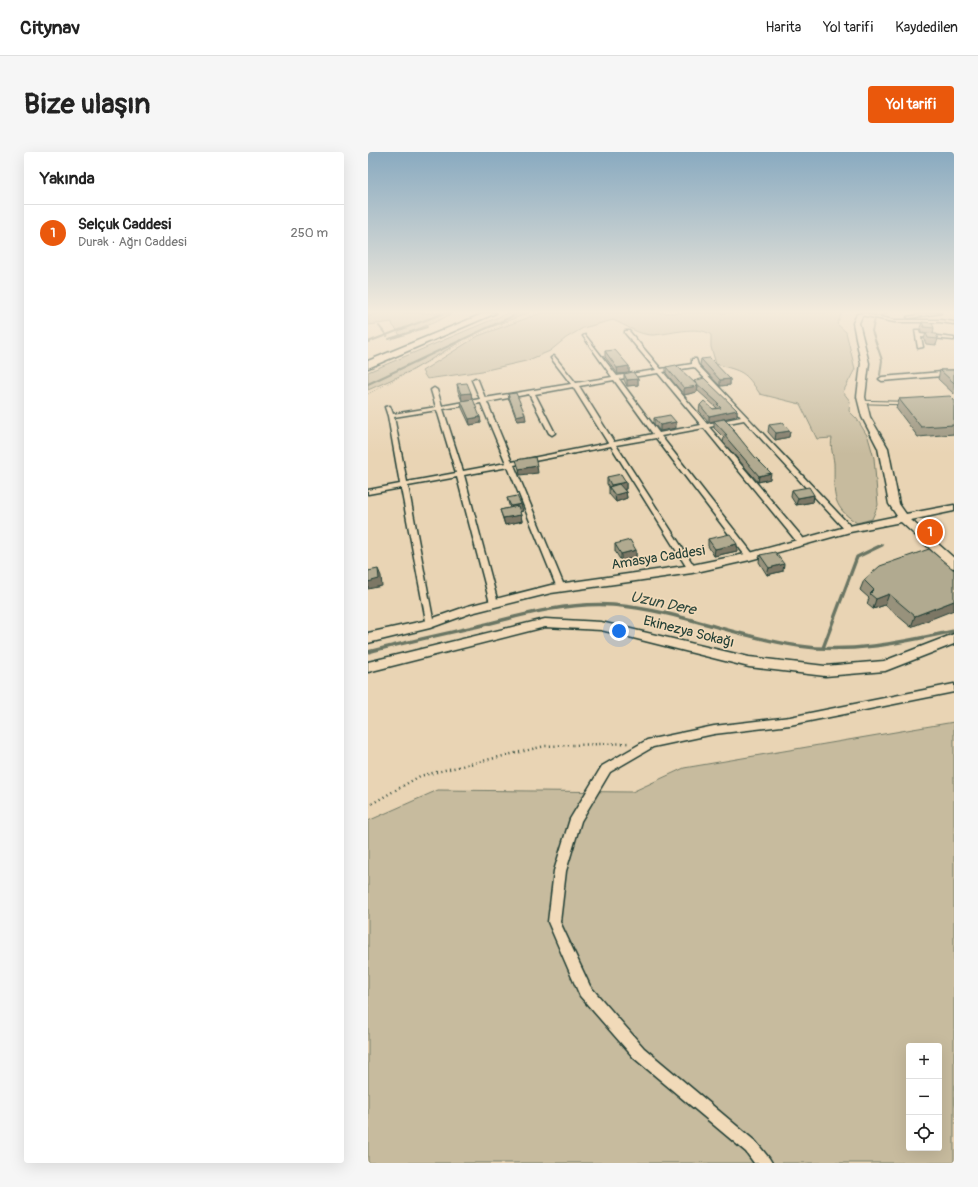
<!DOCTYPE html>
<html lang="tr">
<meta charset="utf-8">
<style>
:root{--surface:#fff;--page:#f6f6f6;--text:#222;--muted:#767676;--line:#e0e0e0;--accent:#ea580c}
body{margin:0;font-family:Pangolin,sans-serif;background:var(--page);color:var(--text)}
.controls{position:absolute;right:12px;bottom:12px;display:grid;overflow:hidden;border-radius:4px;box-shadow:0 4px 16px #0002}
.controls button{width:36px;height:36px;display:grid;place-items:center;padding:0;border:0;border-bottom:1px solid var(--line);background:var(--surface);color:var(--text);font:20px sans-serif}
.you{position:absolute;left:251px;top:479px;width:14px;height:14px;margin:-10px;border:3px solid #fff;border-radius:50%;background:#1a73e8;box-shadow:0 0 0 6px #1a73e833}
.badge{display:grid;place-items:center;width:26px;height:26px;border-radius:50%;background:var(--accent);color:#fff;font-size:13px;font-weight:700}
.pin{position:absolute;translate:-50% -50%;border:2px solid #fff;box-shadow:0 1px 4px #0006}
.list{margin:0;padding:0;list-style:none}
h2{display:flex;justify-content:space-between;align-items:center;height:52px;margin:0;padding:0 16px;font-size:17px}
h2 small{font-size:13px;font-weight:400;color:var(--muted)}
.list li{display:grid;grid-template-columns:26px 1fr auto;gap:12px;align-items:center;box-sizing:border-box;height:56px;padding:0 16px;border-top:1px solid var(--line)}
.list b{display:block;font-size:15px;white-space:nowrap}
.list p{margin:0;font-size:13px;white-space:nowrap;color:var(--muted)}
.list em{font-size:13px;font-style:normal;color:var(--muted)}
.icon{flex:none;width:22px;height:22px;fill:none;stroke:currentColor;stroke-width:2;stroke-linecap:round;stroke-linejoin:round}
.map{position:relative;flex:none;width:586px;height:1011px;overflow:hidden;border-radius:4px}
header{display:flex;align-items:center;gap:24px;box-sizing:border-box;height:56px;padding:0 20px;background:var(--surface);border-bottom:1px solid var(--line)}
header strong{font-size:19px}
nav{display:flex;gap:22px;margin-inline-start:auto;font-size:14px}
.intro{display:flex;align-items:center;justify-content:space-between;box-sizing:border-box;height:96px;padding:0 24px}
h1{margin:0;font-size:28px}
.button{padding:10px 18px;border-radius:4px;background:var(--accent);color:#fff;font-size:14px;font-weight:700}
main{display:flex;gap:24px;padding:0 24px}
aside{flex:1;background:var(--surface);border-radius:4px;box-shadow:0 4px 16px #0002}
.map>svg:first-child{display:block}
</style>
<header>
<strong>Citynav</strong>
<nav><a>Harita</a><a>Yol tarifi</a><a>Kaydedilen</a></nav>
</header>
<div class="intro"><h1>Bize ulaşın</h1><a class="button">Yol tarifi</a></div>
<main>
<aside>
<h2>Yakında<small></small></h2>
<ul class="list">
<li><span class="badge">1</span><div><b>Selçuk Caddesi</b><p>Durak · Ağrı Caddesi</p></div><em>250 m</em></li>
</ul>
</aside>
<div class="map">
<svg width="586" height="1011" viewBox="0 0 586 1011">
<rect width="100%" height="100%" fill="#e9d4b4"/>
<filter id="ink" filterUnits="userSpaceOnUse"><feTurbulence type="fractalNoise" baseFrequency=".025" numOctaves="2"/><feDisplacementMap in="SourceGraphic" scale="8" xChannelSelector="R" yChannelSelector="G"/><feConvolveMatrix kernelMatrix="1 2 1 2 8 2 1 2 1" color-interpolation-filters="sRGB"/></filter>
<g filter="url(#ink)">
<path fill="#c7bb9e" stroke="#737c69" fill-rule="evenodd" d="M0,161H84L72,168L32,184L29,178L25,174L24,170L0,173Z
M140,161H161L107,181L45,218L0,238V220Z
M173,161H474L469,172L478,180L487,217L475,240L482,249L481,259L489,267L500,285L506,306L510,353L504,367L489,371C461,353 467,339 466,311C465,302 462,295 464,286L449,287L432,252L392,242C376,218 375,220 348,212L343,195V183C330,172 299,183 284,183C271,183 257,173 245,168L215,176L198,186L182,199L158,209L114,219L59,227L54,219L110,184Z
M586,570V1011H0V669L70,638L264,640L316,616ZM541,894H571V996H541Z"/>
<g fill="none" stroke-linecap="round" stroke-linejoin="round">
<path stroke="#697563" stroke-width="2" d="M512,164L519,161
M507,167L504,179L514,208L512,223
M11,174L19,184
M21,187L59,175
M0,190L76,161
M0,232L151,161"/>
<path stroke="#697563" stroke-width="3.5" d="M455,496L489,405L514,393
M0,500C38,490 76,482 115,473C157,462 201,450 245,453C309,458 368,485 431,494C483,502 535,490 586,479"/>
<g stroke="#1f3d34" stroke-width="4.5">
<path id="lane" d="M494,250L534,251"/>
</g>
<g stroke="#1f3d34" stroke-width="3">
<path id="street" d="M493,161L526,168H572L586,170V172L572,170H526L493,163Z
M562,161H573L541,166L539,165Z
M547,178H551L552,182L586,186V188L553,185L555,195L550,196Z
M257,179H261L293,217L324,212V207H328L330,213L485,377L484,379H478L376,268L341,275L435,386V390H429L336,276L293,284L385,402L386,404L385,406H379L288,286L248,293L328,417L324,420L321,419L243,294L146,313L197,436L193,439L189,436L140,315L96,323L130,451L126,454L122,451L89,325L40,334L66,472L65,474H59L33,336L0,342V338L32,332L20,264L17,255L22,254L25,262L68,255L63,238L66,236L69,238L74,254L112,247L104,228L107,226L110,228L117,246L203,232L183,206L186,204L208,231L244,225L215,184L217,183L249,224L288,218L257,181ZM326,215L373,265L339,272L295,220ZM290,221L333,273L291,281L251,227ZM246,228L285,282L246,290L211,234ZM205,235L240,291L144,310L119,250L161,242L181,281L184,283L187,281L167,242ZM113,251L138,311L95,319L75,257ZM69,258L88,321L39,330L26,265Z
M586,219V223L514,229L511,227L514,225Z
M586,532V540L422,573L346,582L285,595L242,620L213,669L198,719L192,770L222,834L276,896L388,990L401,1006L404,1011H386L378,1000L266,906L212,844L180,770L186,719L202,667L234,614L279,588L346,574L422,565Z"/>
</g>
<g stroke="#1f3d34" stroke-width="3">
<path id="secondary" d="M501,161L494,164L491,171L501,211L497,245L502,265L520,296L531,352L538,362L586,353V359L543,368L586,406V416L582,415L533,370L482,380L382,408L324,421L183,441L103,461L62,476L0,491V481L60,468L100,454L183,433L324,413L382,401L481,374L529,364L521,352L510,296L494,265L489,245L493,211L485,171L489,162Z
M177,467L233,470L381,505L457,514L516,509L586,482V492L517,519L457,524L381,515L233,478L177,475L0,520V510Z"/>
</g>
<g stroke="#1f3d34" stroke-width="3">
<path id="highway" d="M117,161H128L0,216V209Z"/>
</g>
<path stroke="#1f3d34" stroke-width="1" stroke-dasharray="0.5 2" stroke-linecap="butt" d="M0,165L10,161
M0,242L109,183L168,161"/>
<path stroke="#1f3d34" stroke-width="2.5" stroke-dasharray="1 3.5" stroke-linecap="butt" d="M0,654L52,624L177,594L262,591"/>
<use href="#lane" stroke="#f1dab9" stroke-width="2.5"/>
<use href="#street" fill="#f1dab9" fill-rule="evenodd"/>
<use href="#secondary" fill="#f1dab9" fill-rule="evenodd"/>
<use href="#highway" fill="#f1dab9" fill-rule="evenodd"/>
</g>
<path fill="#98927c" stroke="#1f3d34" d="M554,170L566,176L565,182L570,187L568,193L558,192L556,187L558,181H554L552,176Z
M237,199L261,214V221L250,222L237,205Z
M333,207L362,227V233L352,234L332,213Z
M298,215L326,230V229L369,258V264L341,270L331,259L332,253L345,257L349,256L329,238V240L316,243L298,221Z
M572,218H586V242L570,227Z
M256,222L270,227V233L259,234L256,228Z
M89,232L103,241L104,247L94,249L90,239Z
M140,242L158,268L149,269L141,247Z
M531,247L586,248V282L550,285L528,256Z
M93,249L112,265L113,271L102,273L94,256Z
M286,266L308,276L292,279L286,272Z
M346,269L367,280L402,327L390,330L355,290L356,286L346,276Z
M401,273L422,279L421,285L407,288L400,280Z
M239,325L258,330V337H256L258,340L259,346L248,350L241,342V335L239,332Z
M424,338L446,343L445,350L428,353L423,345Z
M139,346L155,359L152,360L154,369L137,373L132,358L142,356L141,353Z
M340,387L369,399L346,404L340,394Z
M247,392L268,398V405L253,409L247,399Z
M392,403L415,419L399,423L391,410Z
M586,418L543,475L517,453L505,457L499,452L501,446L492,438L496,428Z"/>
<path fill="#7c7765" stroke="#1f3d34" d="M261,214V221L250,222L249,216Z
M270,227V233L259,234V228Z
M362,227V233L352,234V228Z
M330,234L329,240L316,243V236Z
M103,241L104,247L94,249L93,242Z
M369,258V264L341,270V264Z
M157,262L158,268L149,269L148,264Z
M112,265L113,271L102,273L101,267Z
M308,270V276L292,279V273Z
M422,279L421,285L407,288L408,281Z
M169,314L170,321L152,323L151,317Z
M403,321L402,327L390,330L391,324Z
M258,330V337L244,340L243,333Z
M258,340L259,346L248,350L247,343Z
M446,343L445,350L428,353L430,346Z
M153,352L155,359L145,361L143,354Z
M153,363L154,369L137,373L135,366Z
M369,392V399L346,404L347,397Z
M268,398V405L253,409V402Z
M416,412L415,419L399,423L401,416Z
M10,417L13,424L14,434L0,437V430Z
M521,442L517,453L505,457L508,447Z
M586,449V458L543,475L547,464Z"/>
<path fill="#b1aa90" stroke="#1f3d34" d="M554,170L564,171L566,176L556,175Z
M558,181L568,182L570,187L560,186Z
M247,198L261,214L249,216L237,199Z
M342,206L362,227L352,228L333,207Z
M308,213L330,234L316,236L298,215Z
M572,218H586V231Z
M265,220L270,227L259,228L256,222Z
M336,226L369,258L341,264L332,253L336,249L345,257L353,256L349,252H351L326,229Z
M99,231L103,241L93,242L89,232Z
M148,241L157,262L148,264L140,242Z
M582,244L586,248V273L553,275L531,247Z
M105,247L112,265L101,267L93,249Z
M302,263L308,270L292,273L286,266Z
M356,267L367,278H365L387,305L403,321L391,324L356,283H359L346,269Z
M415,271L422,279L408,281L401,273Z
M167,305L169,314L151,317L148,308Z
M253,322L258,330L243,333L239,325Z
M251,332L258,340L247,343L241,335Z
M441,335L446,343L430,346L424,338Z
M149,344L153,352L143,354L139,346Z
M150,354L153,363L135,366L132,358Z
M362,382L369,392L347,397L340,387Z
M262,388L268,398L253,402L247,392Z
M561,397L586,418V449L547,464L521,442L508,447L502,442L506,438L496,428L512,414Z
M407,400L416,412L401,416L392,403Z
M10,417L11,427L0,430V419Z"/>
</g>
<linearGradient id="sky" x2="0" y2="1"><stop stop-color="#89aac0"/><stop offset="0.53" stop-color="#f5ecdd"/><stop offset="1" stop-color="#f5ecdd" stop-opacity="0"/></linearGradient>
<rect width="586" height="302" fill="url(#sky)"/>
<g text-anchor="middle" stroke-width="3.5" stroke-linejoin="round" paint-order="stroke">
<g font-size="14" fill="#1f3d34" stroke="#f1dab9">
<text transform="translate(290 405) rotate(-9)" y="5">Amasya Caddesi</text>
<text transform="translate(321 479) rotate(14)" y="5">Ekinezya Sokağı</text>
</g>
<g font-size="15" font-style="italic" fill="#324b40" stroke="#f1dab9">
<text transform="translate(295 451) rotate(12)" y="5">Uzun Dere</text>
</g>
</g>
</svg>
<div class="controls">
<button>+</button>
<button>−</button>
<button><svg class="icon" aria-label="locate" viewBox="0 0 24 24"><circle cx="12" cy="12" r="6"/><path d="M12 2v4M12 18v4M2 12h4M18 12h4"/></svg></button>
</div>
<div class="you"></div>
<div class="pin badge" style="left:562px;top:380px">1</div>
</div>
</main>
